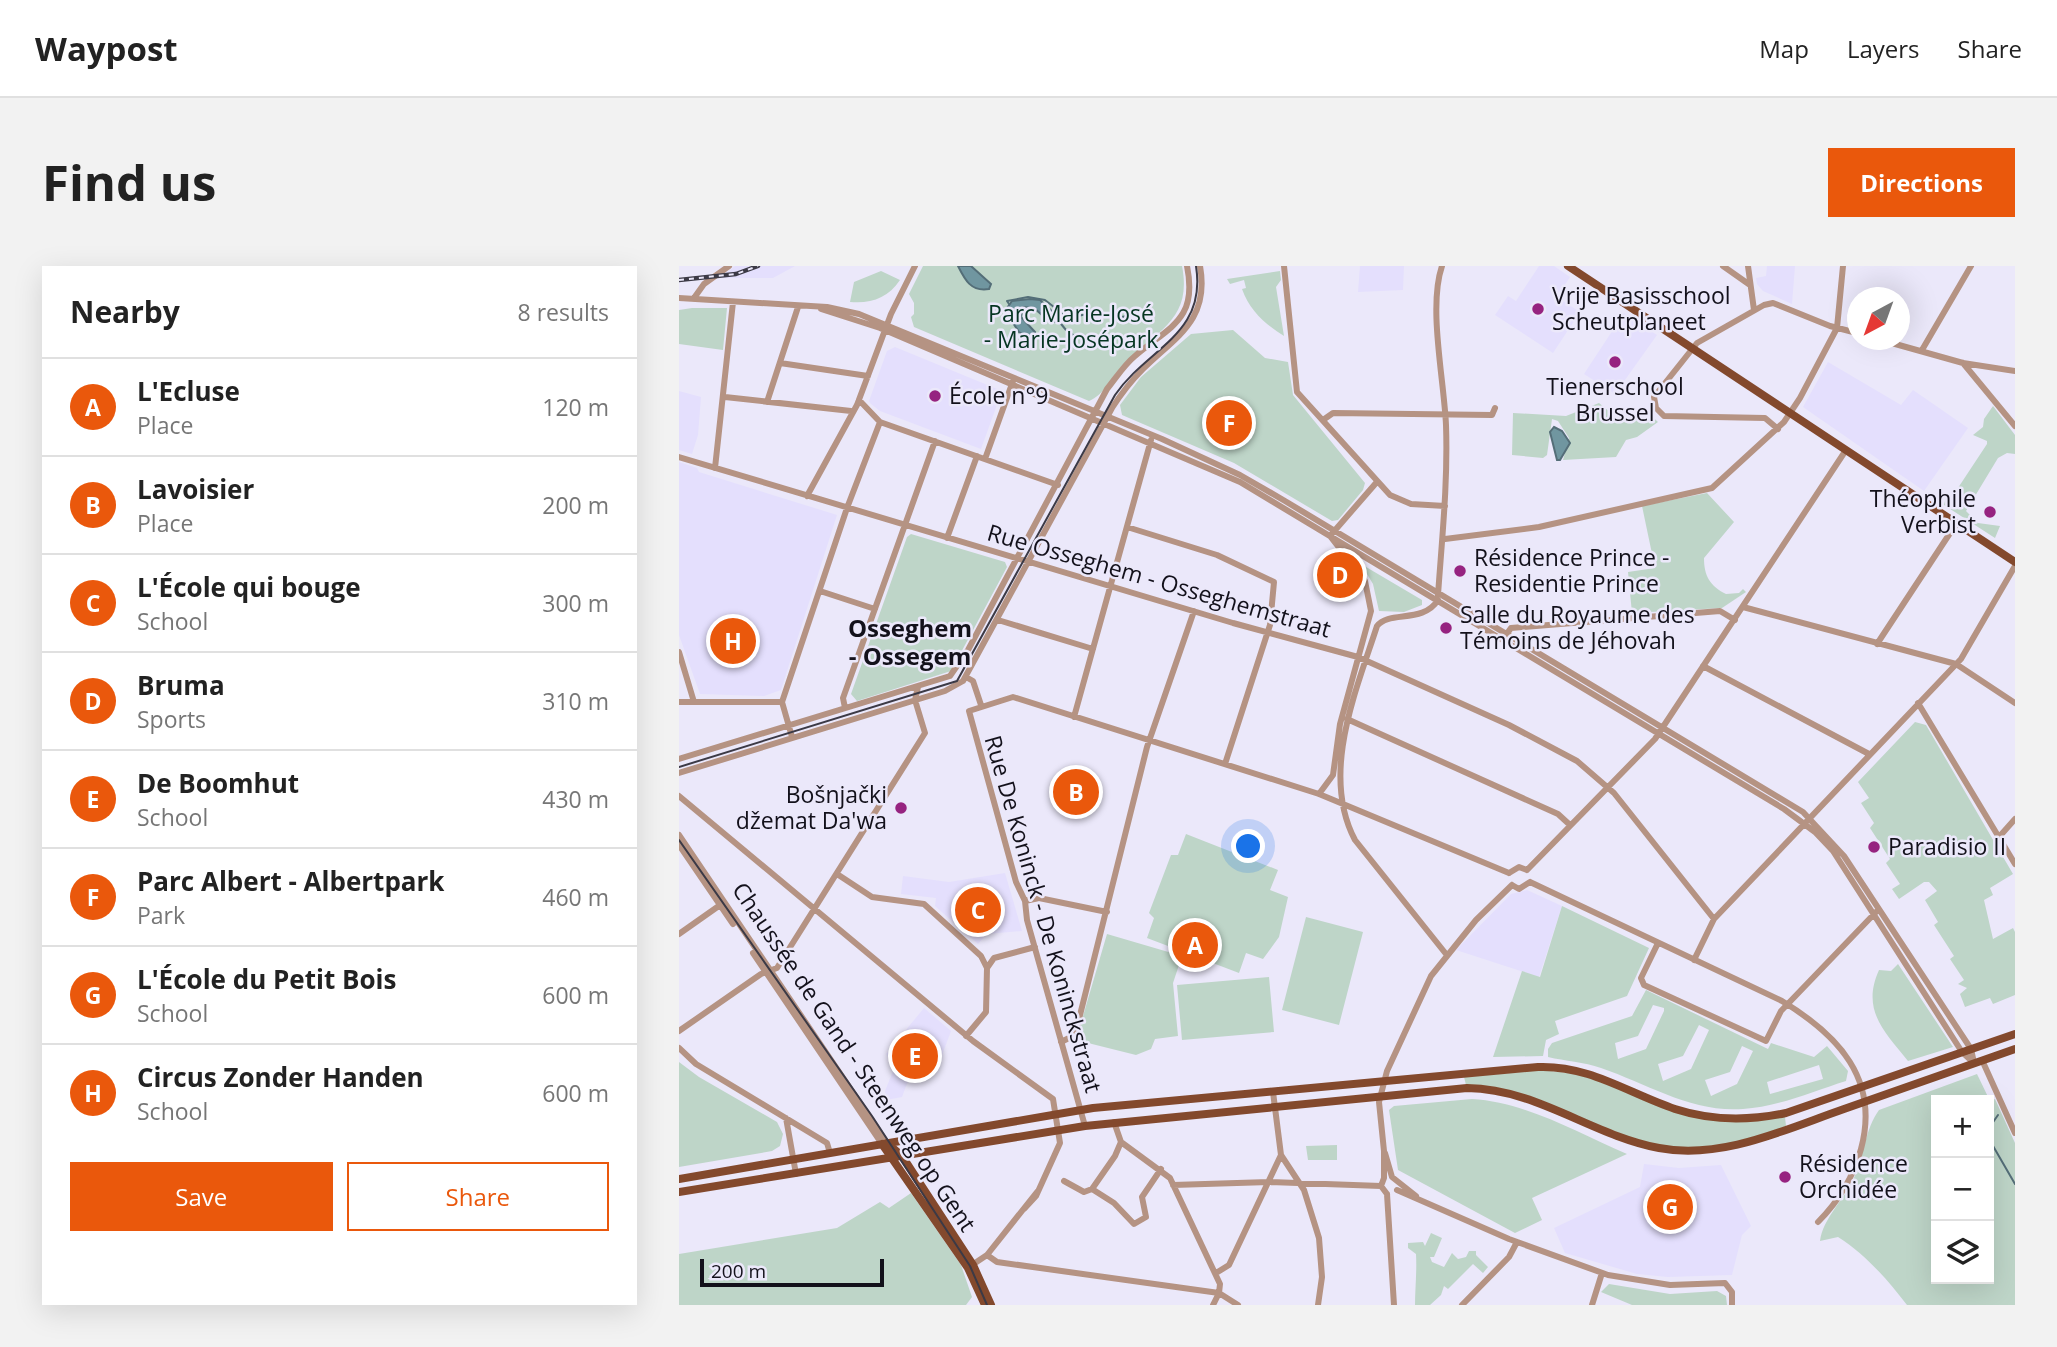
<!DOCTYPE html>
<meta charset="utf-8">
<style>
:root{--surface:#fff;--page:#f2f2f2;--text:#222;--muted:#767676;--line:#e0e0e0;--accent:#ea580c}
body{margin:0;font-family:"Open Sans",sans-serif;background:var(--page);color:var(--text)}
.controls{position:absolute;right:21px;bottom:21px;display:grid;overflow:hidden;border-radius:0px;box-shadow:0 7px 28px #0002}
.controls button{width:63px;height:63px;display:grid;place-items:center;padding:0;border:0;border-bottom:2px solid var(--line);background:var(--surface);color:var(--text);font:35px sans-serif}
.compass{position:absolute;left:1168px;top:21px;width:63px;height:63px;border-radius:50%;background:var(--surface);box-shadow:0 7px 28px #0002;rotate:221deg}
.scale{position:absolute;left:21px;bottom:18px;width:184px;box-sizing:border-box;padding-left:7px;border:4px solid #13111b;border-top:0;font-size:19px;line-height:24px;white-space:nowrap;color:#13111b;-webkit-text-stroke:5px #ebe8fa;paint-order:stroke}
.you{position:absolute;left:570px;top:581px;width:24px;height:24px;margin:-18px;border:5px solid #fff;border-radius:50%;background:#1a73e8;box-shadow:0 0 0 10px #1a73e833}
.badge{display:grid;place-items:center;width:46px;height:46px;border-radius:50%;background:var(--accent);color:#fff;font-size:23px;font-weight:700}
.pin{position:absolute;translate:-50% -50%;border:4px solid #fff;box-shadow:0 2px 7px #0006}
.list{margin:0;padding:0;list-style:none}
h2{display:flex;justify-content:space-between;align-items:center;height:91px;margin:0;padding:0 28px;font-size:30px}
h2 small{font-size:23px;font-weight:400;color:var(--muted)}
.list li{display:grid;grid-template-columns:46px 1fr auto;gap:21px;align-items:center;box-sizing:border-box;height:98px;padding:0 28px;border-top:2px solid var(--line)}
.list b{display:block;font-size:26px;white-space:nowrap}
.list p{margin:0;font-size:23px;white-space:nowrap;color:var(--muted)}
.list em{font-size:23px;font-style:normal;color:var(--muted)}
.actions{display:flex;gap:14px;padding:21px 28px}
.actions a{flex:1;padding:16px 0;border:2px solid var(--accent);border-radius:0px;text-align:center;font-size:24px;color:var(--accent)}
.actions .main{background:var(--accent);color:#fff}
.icon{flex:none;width:38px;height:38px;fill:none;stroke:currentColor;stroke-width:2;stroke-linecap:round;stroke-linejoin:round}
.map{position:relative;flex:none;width:1336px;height:1039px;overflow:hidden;border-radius:0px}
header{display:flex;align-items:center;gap:42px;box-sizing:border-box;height:98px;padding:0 35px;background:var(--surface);border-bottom:2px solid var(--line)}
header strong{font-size:33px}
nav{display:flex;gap:38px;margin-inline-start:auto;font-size:24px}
.intro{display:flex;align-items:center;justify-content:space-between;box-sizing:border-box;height:168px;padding:0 42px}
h1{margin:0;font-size:49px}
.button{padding:18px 32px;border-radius:0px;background:var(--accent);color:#fff;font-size:24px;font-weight:700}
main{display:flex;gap:42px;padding:0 42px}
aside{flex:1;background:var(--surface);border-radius:0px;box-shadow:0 7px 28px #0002}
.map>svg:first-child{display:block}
</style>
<header>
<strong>Waypost</strong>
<nav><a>Map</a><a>Layers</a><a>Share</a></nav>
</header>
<div class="intro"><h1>Find us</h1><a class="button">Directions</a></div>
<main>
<aside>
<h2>Nearby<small>8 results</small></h2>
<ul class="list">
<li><span class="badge">A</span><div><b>L'Ecluse</b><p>Place</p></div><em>120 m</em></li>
<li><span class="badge">B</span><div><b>Lavoisier</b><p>Place</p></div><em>200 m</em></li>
<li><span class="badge">C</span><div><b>L'École qui bouge</b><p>School</p></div><em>300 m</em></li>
<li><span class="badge">D</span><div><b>Bruma</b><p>Sports</p></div><em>310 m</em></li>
<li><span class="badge">E</span><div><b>De Boomhut</b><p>School</p></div><em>430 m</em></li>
<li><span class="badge">F</span><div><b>Parc Albert - Albertpark</b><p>Park</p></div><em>460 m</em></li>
<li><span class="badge">G</span><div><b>L'École du Petit Bois</b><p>School</p></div><em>600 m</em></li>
<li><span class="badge">H</span><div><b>Circus Zonder Handen</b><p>School</p></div><em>600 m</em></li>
</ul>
<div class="actions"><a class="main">Save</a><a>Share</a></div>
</aside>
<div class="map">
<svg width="1336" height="1039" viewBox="0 0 1336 1039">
<rect width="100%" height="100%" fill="#ebe8fa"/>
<path fill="#e4dffd" d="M56,0H116L94,12H40Z
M681,0H725L724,24L679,26Z
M860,0H875L891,11L878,31L901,46L874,87L816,49L829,30L837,35Z
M1088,0H1116L1113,38L1084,25L1078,18L1077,12L1087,10Z
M945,47L978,69L936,128L905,108Z
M216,81L323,125L302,183L201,145L192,138L190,135L208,85Z
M1149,96L1222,139L1234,124L1289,162L1245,225L1124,141Z
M0,125L22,131L19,169L13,188L0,184Z
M0,196L18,202L20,206L158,249L102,424L85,430L21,428L0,369Z
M326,607L343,665L308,668L299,678L256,640L257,632L222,628L224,610L270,616Z
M848,624L883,640L860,711L777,684L832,628Z
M245,742L272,765L262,792L236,797L223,831L207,834L206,825L216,800L207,788Z
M965,898L1000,902L1042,899L1072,960L1063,969L1053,1009L989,1011L958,1008L886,987L875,962L961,921Z"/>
<path fill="#bed5c8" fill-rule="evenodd" d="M244,0H503C514,56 475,65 443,100C432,112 425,129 410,135L235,61L232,51L235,48V37L230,28Z
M202,5L221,14C209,32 192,38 171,36L175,16Z
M601,5L602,14L597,21L605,70C586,58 571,45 563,23L567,22L565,14L551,18L548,13Z
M13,42H48L44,84L0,78V44Z
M554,64L586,92L609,96L614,129L686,217L684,224L659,254L653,255L555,197L443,149L441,139L462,111L512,68Z
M920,137L937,151L953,152L965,143L979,156L958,171L947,174L937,191L884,194L890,172L879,155L873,153L868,189L864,192L833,189L834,147L887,150Z
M1314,140L1336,169V188L1328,187L1319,192L1287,245L1299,257L1321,260L1316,272L1265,239L1267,231H1273L1308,178V175L1294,169L1304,161L1305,153Z
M1028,227L1055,256L1025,292C1025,310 1031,320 1047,328L1060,327L1064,323L1067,326L1043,342L953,347L949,306L976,302L963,240Z
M232,268L326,296L328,301L272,405L178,435L172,428L228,271Z
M682,298L743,334V339L725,346L700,345L694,318Z
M1236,456L1247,459L1334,608L1311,622L1314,629L1305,634L1314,673L1334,662L1336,666V729L1314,738L1311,732L1286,741L1281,728L1288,722L1279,718L1285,714L1271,693L1275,690L1255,659L1259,656L1246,634L1258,625L1250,616H1245L1220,633L1213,623L1221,618L1207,597L1211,593L1191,562L1195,557L1182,537L1190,532L1179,516Z
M507,568L599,604L591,624L609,631L600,671L584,693L567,687L560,707L468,672L475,652L470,647L492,589H499Z
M883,640L970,682L948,730L876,755L880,768L867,774L864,790L814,791L843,705L861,711Z
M627,651L684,666L660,759L603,744Z
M428,668L503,690L494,717L499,770L476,773L472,783L457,789L397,774Z
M1219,698L1274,781L1229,795C1205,765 1182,744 1200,704L1212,705Z
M590,711L595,766L503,774L498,719Z
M967,724L1089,783L1092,777L1135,791L1148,780L1169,805L1167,815C1135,825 1099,841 1064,843C1013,847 969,818 922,802C905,796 886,795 869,791V783L873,777L953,750ZM974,739L985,742V745L967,783L939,793L936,777L959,770ZM1020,759L1030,764L1012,803L984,815L979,798L1004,790ZM1063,780L1074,785L1058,818L1032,830L1026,814L1051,806ZM1140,799L1144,813L1091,828L1088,816Z
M0,796L20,811L98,856L104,868L101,880L93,885L0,901Z
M863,804L908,809L1005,849L1106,851L1107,860C1063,876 1012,891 965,877C904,858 853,820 787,819L785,811Z
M1298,808L1311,835L1316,833L1336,877V1039H1228C1208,1013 1187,989 1159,971L1141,975C1144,952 1165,934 1175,912C1185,890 1186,863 1200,844ZM1257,834H1310V1013H1257Z
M793,833C847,836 899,867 948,888L853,932L863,954L836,967L719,904L710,844L715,840Z
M658,879V894H629L627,880Z
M232,927L282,999L293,1031L287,1039H0V988L158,962L201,936L210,942Z
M752,967L763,972L755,991H751L753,996L765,1001L773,987L779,993L787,991L790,985H797V989L809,1001L804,1007L794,998L769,1023L765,1020L762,1029L751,1039H731H736C736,1024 738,1005 737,988L729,982V977L744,976L746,980Z
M930,1018L991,1028L1038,1025L1047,1030L1048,1039H953L922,1026Z"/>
<path fill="#7096a0" stroke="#546e78" stroke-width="2" d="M279,0H292L312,18L310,23C292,26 286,14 279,0Z
M351,33L361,34L379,51L377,56H371L355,42L344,41L342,51L356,66L352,74L340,66L326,45L333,35Z
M875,161L883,165L891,177L881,194H878L871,166Z"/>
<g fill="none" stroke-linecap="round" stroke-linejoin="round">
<path stroke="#546e78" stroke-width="2" d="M330,38L328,35L349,31L366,34L389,52L408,48L418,51L428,47L444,51L460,44
M378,53L387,64
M391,67L398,71
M1310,862L1319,849
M1310,873L1336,918"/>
<path stroke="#b59383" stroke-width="6" d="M605,0L618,126L711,229L732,238L766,240
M1044,0L1071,19
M1069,0L1075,44
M0,32L148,41L180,48L483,173L561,209L606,235L1124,546L1165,590L1292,783L1295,797
M15,32L25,18L50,0
M142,43L201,62L561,216L1105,543L1136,566L1154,585L1283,786L1295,797
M1202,74L1284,97L1336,105
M1243,84L1292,0
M101,97L189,110
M1284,97L1336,160
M46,131L172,145
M180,134L201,156L379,219
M88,136L119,41
M644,154L654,147L813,149L816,142
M1099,163L1086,152L985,150L977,142L975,131L1018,77L1085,39L1094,37L1151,60L1178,67
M0,191L554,357L679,391L830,459L898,495L935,527L1035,653
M306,193L334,115
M36,202L54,36
M128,230L178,139L212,48L236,0
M448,261L538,289L595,316L591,359L546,498
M268,272L298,190
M766,273L860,261L1033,222L1105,156L1121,132L1158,62L1164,0
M141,325L196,343
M759,329C763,272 769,216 767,159C765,113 749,41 763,0
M759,334C744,358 710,344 698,360C677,425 641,508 676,574L767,688
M1064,341L1277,398L1336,437
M319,354L414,383
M827,369L832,362L1041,345L1056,354
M1198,378L1277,258
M0,386L15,436
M1024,400L1190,488
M287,411L294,415L302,439
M0,436H103
M1239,437L1336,598
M166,442L164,432L256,175
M395,451L472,174
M668,453L879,548L891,559
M113,471L103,436L168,242L201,156
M0,493L271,410L289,384L428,123C437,112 445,99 456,90C491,60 519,54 508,0
M0,507L266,425L284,415L433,142C442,128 452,115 464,103C496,71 531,55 521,0
M640,528L654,509L661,458L692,345L686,315L651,270L697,217
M0,530L294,775L374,833L381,877L357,930L345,943
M0,569L208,877
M1320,571L1336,553
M0,579L54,658
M848,604L976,473L1167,184
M830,607L840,601L848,604
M158,608L193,631L245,638L302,690L308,702
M851,616L1103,735C1159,769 1201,813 1182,883C1174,912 1160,935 1139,956
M833,619L840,623L851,616
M346,635L360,632L428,646
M0,668L44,637
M979,677L962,712L965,719L1087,775L1102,745L1198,645
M74,687L203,878
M1015,694L1035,653L1282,393L1336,300
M0,765L82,708L98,702L246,467L236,434L239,421
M287,770L307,746L308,702L315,692L356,681
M382,776L396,769L468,481L515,345
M0,782L17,798L148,877L151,887
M1303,794L1336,867
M594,826L602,889L625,924L640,972L643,1011L639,1039
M107,852L117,908
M435,856L442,876L491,912L541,1018L540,1027L559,1039
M406,860L348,654L346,635L337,616L290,445L334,431L640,528L830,607
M706,887L713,911L737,930
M385,915L405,926L413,923L435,937L455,958L467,951L463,931L482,903
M494,919L590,916L702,920
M413,923L436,890L442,876
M718,924L830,973L929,1009L991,1019L1046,1017L1053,1026V1039
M708,928L702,920L705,912V885L700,836L708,805L752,710L797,654L833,619
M708,928L715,1039
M308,989L318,996L540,1027L534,1039
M290,1001L308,989L358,926
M537,1007L550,999L602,889
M783,1039L830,991L838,976
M913,1039L923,1007"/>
<path stroke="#83492d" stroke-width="8" d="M889,0L1336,296
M208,877L223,890L294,999L312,1039
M203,878L289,1002L306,1039
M0,913L414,842L859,801C910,799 949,827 996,843C1033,855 1069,855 1107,847L1336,768
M0,926L406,860L788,822C859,823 912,869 980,882C1043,894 1107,863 1165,843C1222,823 1279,803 1336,783"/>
<path stroke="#3c3a46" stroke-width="2" d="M0,501L278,415L436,129C469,81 528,69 517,0
M0,574L193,850L291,1000L308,1039"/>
<g stroke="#3c3a46" stroke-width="4.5">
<path id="rail" d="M0,14L57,8L79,0"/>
</g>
<use href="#rail" stroke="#ebe8fa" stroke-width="2" stroke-dasharray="5" stroke-linecap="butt"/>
</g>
<g fill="#962380" stroke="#ebe8fa" stroke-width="2.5">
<circle cx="859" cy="43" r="7"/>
<circle cx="936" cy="96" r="7"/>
<circle cx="256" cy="130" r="7"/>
<circle cx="1311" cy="246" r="7"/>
<circle cx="781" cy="305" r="7"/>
<circle cx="767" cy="362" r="7"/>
<circle cx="222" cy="542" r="7"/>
<circle cx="1195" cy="581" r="7"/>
<circle cx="1106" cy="911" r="7"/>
</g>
<g text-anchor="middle" stroke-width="5" stroke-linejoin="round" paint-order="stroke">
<g font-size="23" fill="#13111b" stroke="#ebe8fa" text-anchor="start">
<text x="873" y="38">Vrije Basisschool<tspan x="873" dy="26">Scheutplaneet</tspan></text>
<text x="936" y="129" text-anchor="middle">Tienerschool<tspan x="936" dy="26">Brussel</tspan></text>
<text x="270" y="138">École n°9</text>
<text x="1297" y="241" text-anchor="end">Théophile<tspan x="1297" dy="26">Verbist</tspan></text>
<text x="795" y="300">Résidence Prince -<tspan x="795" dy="26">Residentie Prince</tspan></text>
<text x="781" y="357">Salle du Royaume des<tspan x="781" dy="26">Témoins de Jéhovah</tspan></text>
<text x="208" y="537" text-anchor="end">Bošnjački<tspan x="208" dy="26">džemat Da'wa</tspan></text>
<text x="1209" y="589">Paradisio II</text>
<text x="1120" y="906">Résidence<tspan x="1120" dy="26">Orchidée</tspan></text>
</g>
<g font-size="23" fill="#063522" stroke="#ebe8fa">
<text x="392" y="56">Parc Marie-José<tspan x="392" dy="26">- Marie-Josépark</tspan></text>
</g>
<g font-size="23" fill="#13111b" stroke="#ebe8fa">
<text transform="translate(480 315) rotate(16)" y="8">Rue Osseghem - Osseghemstraat</text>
<text transform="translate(364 648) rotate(74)" y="8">Rue De Koninck - De Koninckstraat</text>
<text transform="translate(175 791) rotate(56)" y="8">Chaussée de Gand - Steenweg op Gent</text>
</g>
<g font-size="24" font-weight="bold" fill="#13111b" stroke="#ebe8fa">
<text x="231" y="371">Osseghem<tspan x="231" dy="28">- Ossegem</tspan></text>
</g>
</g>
</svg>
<div class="controls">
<button>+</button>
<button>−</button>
<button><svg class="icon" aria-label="layers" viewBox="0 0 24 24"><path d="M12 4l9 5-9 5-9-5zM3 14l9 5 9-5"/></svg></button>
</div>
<svg class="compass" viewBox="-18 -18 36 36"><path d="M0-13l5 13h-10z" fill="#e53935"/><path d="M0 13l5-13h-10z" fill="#767676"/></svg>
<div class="scale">200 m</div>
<div class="you"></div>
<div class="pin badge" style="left:516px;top:679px">A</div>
<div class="pin badge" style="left:397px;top:526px">B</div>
<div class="pin badge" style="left:299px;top:644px">C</div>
<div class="pin badge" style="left:661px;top:309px">D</div>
<div class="pin badge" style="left:236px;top:790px">E</div>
<div class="pin badge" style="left:550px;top:157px">F</div>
<div class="pin badge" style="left:991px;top:941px">G</div>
<div class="pin badge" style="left:54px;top:375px">H</div>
</div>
</main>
